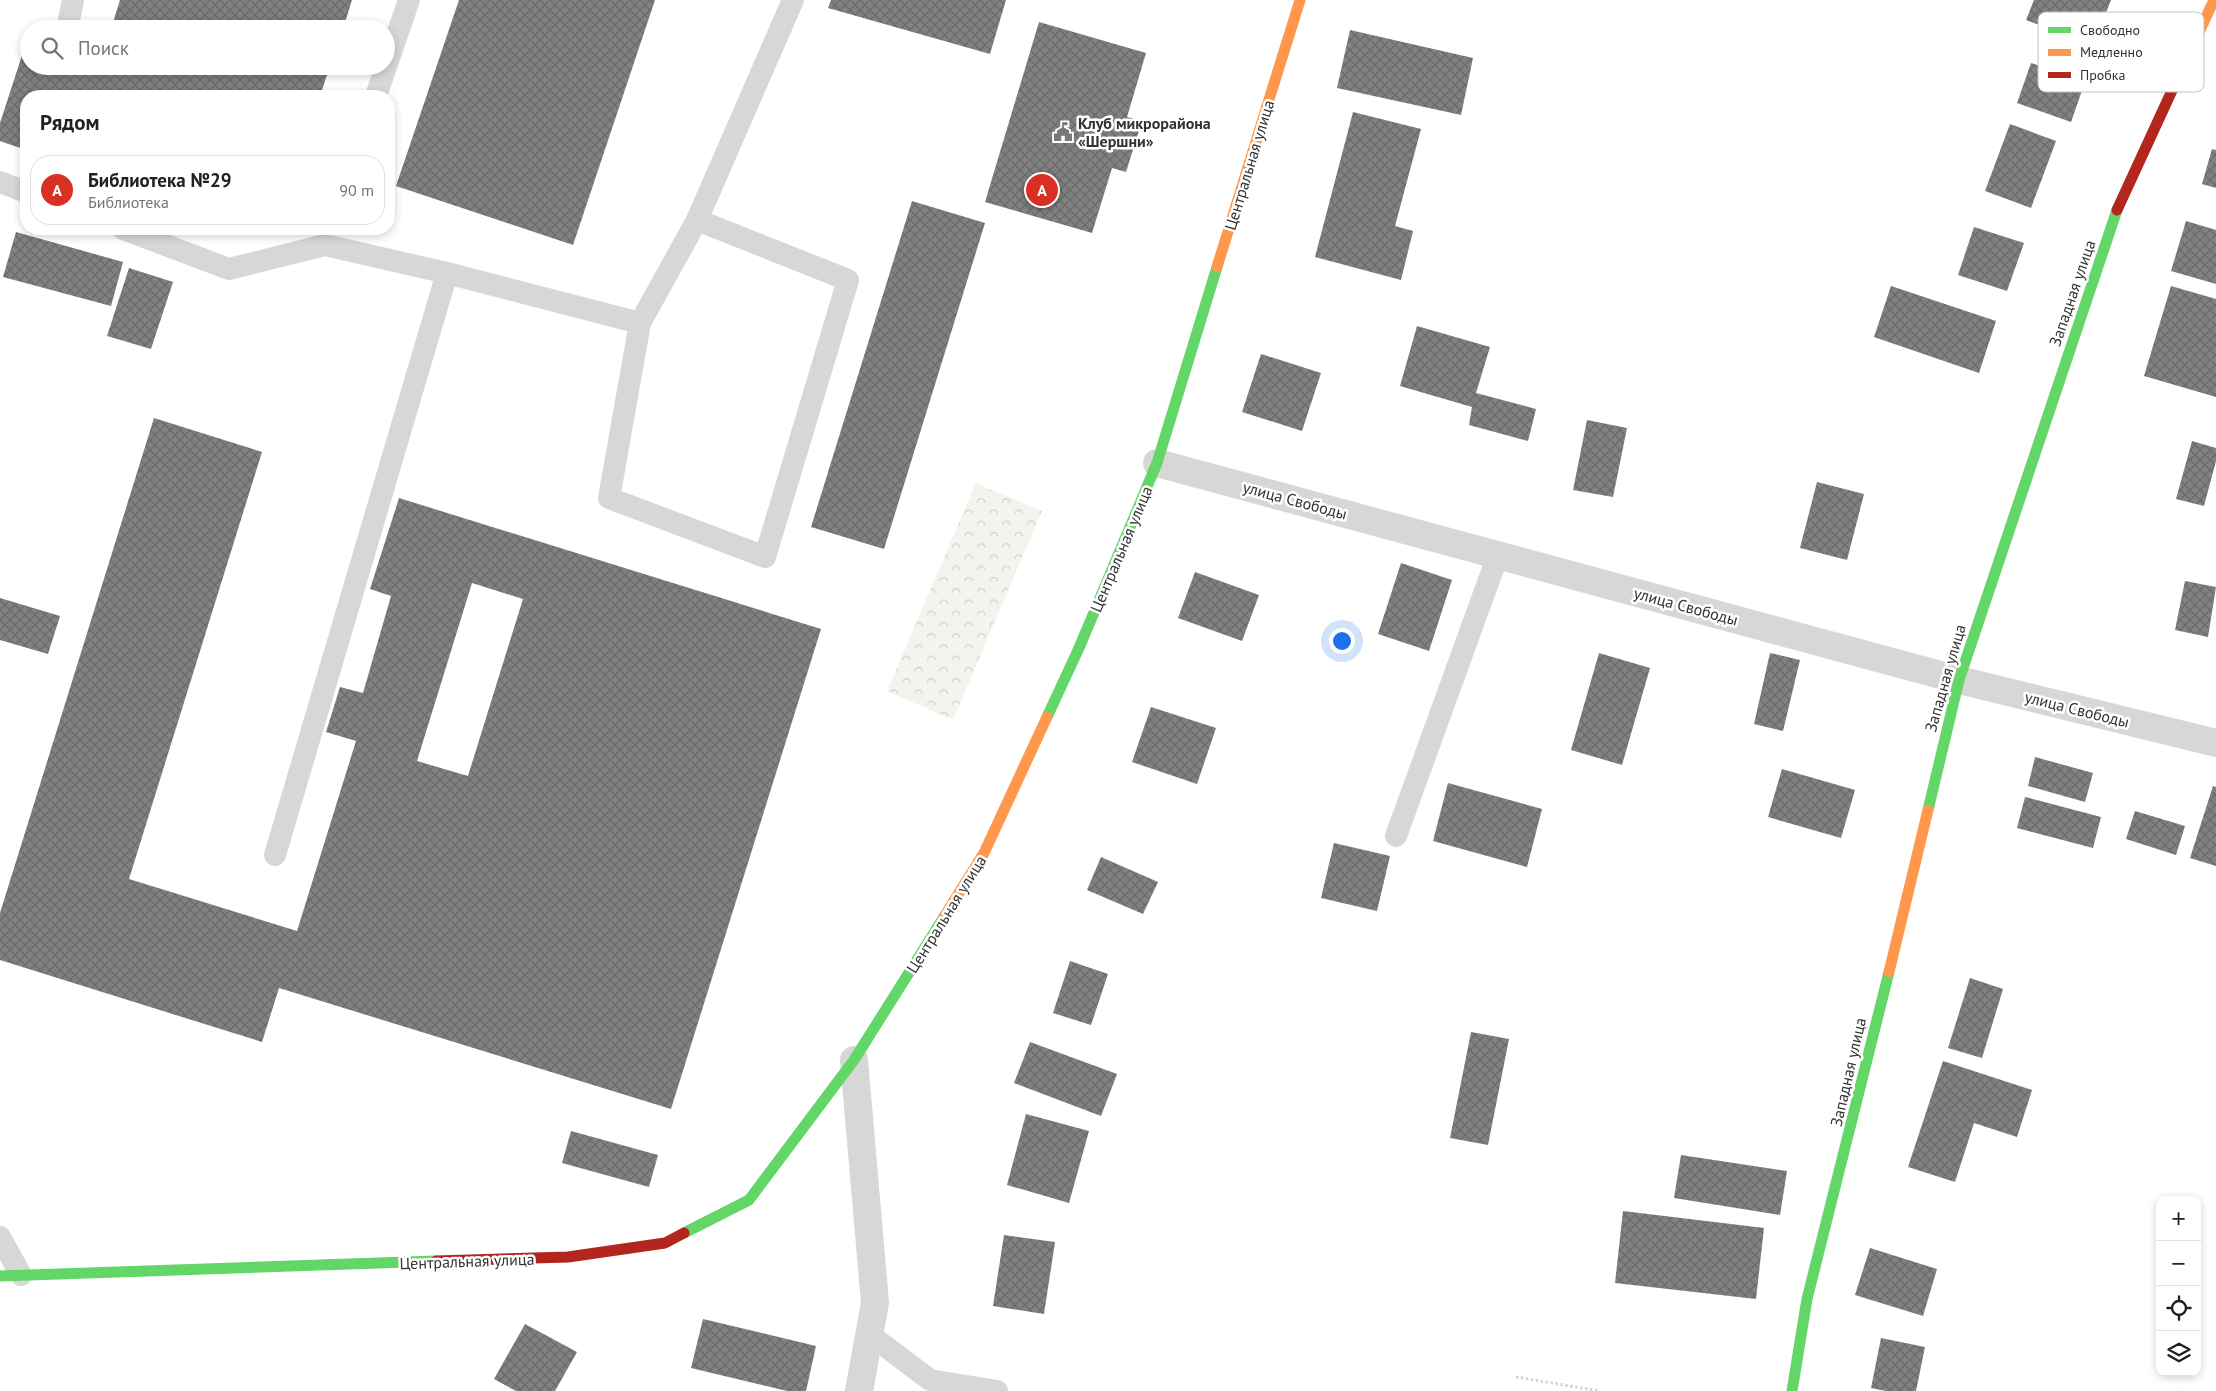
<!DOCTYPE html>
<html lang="ru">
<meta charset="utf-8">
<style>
:root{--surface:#fff;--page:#f6f6f6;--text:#202124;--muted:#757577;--line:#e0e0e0;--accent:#d93025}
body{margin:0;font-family:"PT Sans",sans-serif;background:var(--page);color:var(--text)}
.controls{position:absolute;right:15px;bottom:15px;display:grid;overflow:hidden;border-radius:10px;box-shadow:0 2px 8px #0003}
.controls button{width:45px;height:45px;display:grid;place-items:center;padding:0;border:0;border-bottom:1px solid var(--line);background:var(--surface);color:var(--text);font:25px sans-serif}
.you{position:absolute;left:1341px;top:640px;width:18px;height:18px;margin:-12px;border:4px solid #fff;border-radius:50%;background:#1a73e8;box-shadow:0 0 0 8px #1a73e833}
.badge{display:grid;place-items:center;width:32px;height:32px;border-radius:50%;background:var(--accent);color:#fff;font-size:16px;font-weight:700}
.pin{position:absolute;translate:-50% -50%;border:2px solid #fff;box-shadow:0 1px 5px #0006}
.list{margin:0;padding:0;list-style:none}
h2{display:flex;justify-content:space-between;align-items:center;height:65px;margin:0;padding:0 20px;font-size:21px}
h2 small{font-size:16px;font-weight:400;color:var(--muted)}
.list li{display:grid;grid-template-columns:32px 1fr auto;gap:15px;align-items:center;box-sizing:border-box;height:70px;margin:0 10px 10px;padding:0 10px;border:1px solid var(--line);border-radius:20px}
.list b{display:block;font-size:19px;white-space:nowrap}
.list p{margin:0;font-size:16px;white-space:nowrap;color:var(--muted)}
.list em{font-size:16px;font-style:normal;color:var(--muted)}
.icon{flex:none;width:28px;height:28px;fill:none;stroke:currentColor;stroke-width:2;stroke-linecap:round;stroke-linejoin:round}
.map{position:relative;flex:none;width:2216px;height:1391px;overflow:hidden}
.search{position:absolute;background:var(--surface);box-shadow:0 2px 8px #0003;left:20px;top:20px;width:375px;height:55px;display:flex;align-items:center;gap:12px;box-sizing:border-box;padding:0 18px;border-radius:28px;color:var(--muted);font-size:19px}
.panel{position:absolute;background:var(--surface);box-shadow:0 2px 8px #0003;left:20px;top:90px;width:375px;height:145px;border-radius:20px}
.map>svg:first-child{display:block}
</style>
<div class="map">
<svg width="2216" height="1391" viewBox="0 0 2216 1391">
<defs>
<pattern id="park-crowns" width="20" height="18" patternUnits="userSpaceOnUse" patternTransform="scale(1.25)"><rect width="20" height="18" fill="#f1f5ed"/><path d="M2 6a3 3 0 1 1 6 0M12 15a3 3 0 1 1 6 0" fill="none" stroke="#cfd2cc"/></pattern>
<pattern id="building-cross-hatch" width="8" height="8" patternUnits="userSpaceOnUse" patternTransform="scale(1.25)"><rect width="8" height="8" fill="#818181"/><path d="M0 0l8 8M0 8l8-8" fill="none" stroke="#6a6a6a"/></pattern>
</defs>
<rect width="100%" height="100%" fill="#fff"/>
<path fill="url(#park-crowns)" d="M976,483L1042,511L953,720L887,691Z"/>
<path fill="url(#building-cross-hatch)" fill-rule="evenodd" d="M120,0H352L343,29H111Z
M459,0H655L573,245L396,186Z
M831,0H1006L990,54L828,8Z
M2034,0H2111L2093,46L2026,20Z
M1039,22L1146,53L1127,117L1142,121L1126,172L1112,168L1092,233L985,202Z
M1350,30L1473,58L1461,115L1337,88Z
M28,37L29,66H330L320,96H26V150L0,141V123Z
M2031,63L2085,82L2071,122L2017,103Z
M1353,112L1421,129L1395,226L1413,231L1401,280L1315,257Z
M2010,124L2056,141L2031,208L1985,191Z
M2212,149L2216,150V188L2202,184Z
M912,201L985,223L884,549L811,527Z
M2186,221L2216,230V284L2171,271Z
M1974,227L2024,243L2007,291L1958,275Z
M16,232L123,262L111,306L3,277Z
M129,268L173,282L151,349L107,336Z
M1891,286L1996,321L1979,373L1874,337Z
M2171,286L2216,299V397L2144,376Z
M1417,326L1490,347L1476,393L1536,409L1528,441L1469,425L1472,407L1400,386Z
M1261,354L1321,373L1302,431L1242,412Z
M154,418L262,452L129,879L297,931L356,741L326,732L340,687L363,693L391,596L370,589L399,498L821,629L671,1109L279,988L262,1042L0,960V913ZM472,583L523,599L468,776L417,761Z
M1587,420L1627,428L1613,497L1573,490Z
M2192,441L2216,448V461L2204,506L2176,499Z
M1817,482L1864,494L1847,560L1800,548Z
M1401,563L1452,580L1429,651L1378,634Z
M1195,572L1259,595L1242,641L1178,618Z
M2185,581L2216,587L2208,637L2175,630Z
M0,598L60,616L48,654L0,640Z
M1599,653L1650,668L1622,765L1571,750Z
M1770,653L1800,660L1783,731L1754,724Z
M1151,707L1216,728L1197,784L1132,762Z
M2035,757L2093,773L2085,802L2028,786Z
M1782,769L1855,790L1841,838L1768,817Z
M1448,783L1542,809L1527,867L1433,841Z
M2213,786L2216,787V866L2190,858Z
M2025,797L2101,817L2093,848L2017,828Z
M2135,811L2185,826L2176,855L2126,839Z
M1334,843L1390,856L1377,911L1321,898Z
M1101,857L1158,882L1143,914L1087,890Z
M1070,961L1108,974L1091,1025L1053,1013Z
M1970,978L2003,989L1982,1058L1948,1048Z
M1471,1032L1509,1039L1488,1145L1450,1138Z
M1030,1042L1117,1074L1101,1116L1014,1083Z
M1943,1061L2032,1090L2017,1137L1974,1123L1955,1182L1908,1167Z
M1026,1114L1089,1131L1069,1203L1007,1185Z
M571,1131L658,1155L649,1187L562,1163Z
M1681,1155L1787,1171L1780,1215L1674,1198Z
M1623,1211L1764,1228L1756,1299L1615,1283Z
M1004,1235L1055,1242L1044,1314L993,1306Z
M1870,1248L1937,1269L1923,1316L1855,1295Z
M703,1319L816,1346L806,1391H787L691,1368Z
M525,1324L577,1352L555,1391H516L494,1379Z
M1881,1338L1925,1347L1916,1391H1886L1871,1388Z"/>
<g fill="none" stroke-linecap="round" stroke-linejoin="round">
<path stroke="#d6d6d6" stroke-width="3" stroke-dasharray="2.5 2.5" stroke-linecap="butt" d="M1516,1377L1600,1391"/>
<path stroke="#d7d7d7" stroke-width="22" d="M69,20L73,0
M376,96L409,0
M0,182L26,192
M697,220L848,280L765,557L609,498L640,323L697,220L793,0
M123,229L229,269L325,245L447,273L640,323
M1396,836L1498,555
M275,855L447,273
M0,1237L21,1275
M869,1334L930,1380L997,1391"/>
<path stroke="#d7d7d7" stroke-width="28" d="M1157,463L1959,680L2216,743
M854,1060L875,1303L859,1391"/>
<path stroke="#63d668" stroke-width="11" d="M1047,717L1079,648L1157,463L1217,267
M1928,810L1959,680L2117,210
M684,1233L749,1200L854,1060L944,917
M0,1276L436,1261
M1792,1391L1807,1299L1889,972"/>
<path stroke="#ff974d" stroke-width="11" d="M2181,71L2214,0
M1217,267L1300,0
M944,917L984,853L1047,717
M1889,972L1928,810"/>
<path stroke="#b3261e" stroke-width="11" d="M2117,210L2181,71
M436,1261L568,1257L665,1243L684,1233"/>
</g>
<defs>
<g id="civic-bare" transform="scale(1.5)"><path d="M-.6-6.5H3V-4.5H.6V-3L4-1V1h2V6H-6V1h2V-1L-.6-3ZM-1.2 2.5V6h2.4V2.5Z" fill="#7a7a7a" stroke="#fff" stroke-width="2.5" paint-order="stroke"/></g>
</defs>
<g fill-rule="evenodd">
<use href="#civic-bare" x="1063" y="132"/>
</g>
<g text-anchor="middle" stroke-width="5" stroke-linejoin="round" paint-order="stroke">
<g font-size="16" font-weight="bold" fill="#333" stroke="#fff" text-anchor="start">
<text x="1078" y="129">Клуб микрорайона<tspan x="1078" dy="18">«Шершни»</tspan></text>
</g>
<g font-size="16" fill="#333" stroke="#fff">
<text transform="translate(1249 165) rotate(-73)" y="6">Центральная улица</text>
<text transform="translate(2072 293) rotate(-71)" y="6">Западная улица</text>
<text transform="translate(1295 500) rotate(15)" y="6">улица Свободы</text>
<text transform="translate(1121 549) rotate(-67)" y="6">Центральная улица</text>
<text transform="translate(1686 606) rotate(15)" y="6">улица Свободы</text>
<text transform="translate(1945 678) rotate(-74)" y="6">Западная улица</text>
<text transform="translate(2077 709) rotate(14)" y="6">улица Свободы</text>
<text transform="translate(946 914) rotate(-58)" y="6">Центральная улица</text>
<text transform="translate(1848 1072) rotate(-77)" y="6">Западная улица</text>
<text transform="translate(467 1261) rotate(-2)" y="6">Центральная улица</text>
</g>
</g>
<rect x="2038" y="12" width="166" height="80" rx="8" fill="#fff" stroke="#c2c2c2" stroke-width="1"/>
<rect x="2048" y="27" width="23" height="6" fill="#63d668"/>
<rect x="2048" y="49" width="23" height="7" fill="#ff974d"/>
<rect x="2048" y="72" width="23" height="6" fill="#b3261e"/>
<g font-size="14" fill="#333">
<text x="2080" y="35">Свободно</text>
<text x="2080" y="57">Медленно</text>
<text x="2080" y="80">Пробка</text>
</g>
</svg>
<div class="controls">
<button>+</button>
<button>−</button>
<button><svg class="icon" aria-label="locate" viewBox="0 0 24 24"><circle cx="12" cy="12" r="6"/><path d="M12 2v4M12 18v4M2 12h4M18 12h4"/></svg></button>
<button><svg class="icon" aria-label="layers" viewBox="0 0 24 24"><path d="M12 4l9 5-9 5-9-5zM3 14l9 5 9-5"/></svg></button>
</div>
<div class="you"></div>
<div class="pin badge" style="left:1042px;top:190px">A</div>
<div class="search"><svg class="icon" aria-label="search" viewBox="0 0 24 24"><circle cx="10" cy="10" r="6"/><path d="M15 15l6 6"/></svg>Поиск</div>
<section class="panel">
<h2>Рядом<small></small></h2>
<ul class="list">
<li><span class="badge">A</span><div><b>Библиотека №29</b><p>Библиотека</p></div><em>90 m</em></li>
</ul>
</section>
</div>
